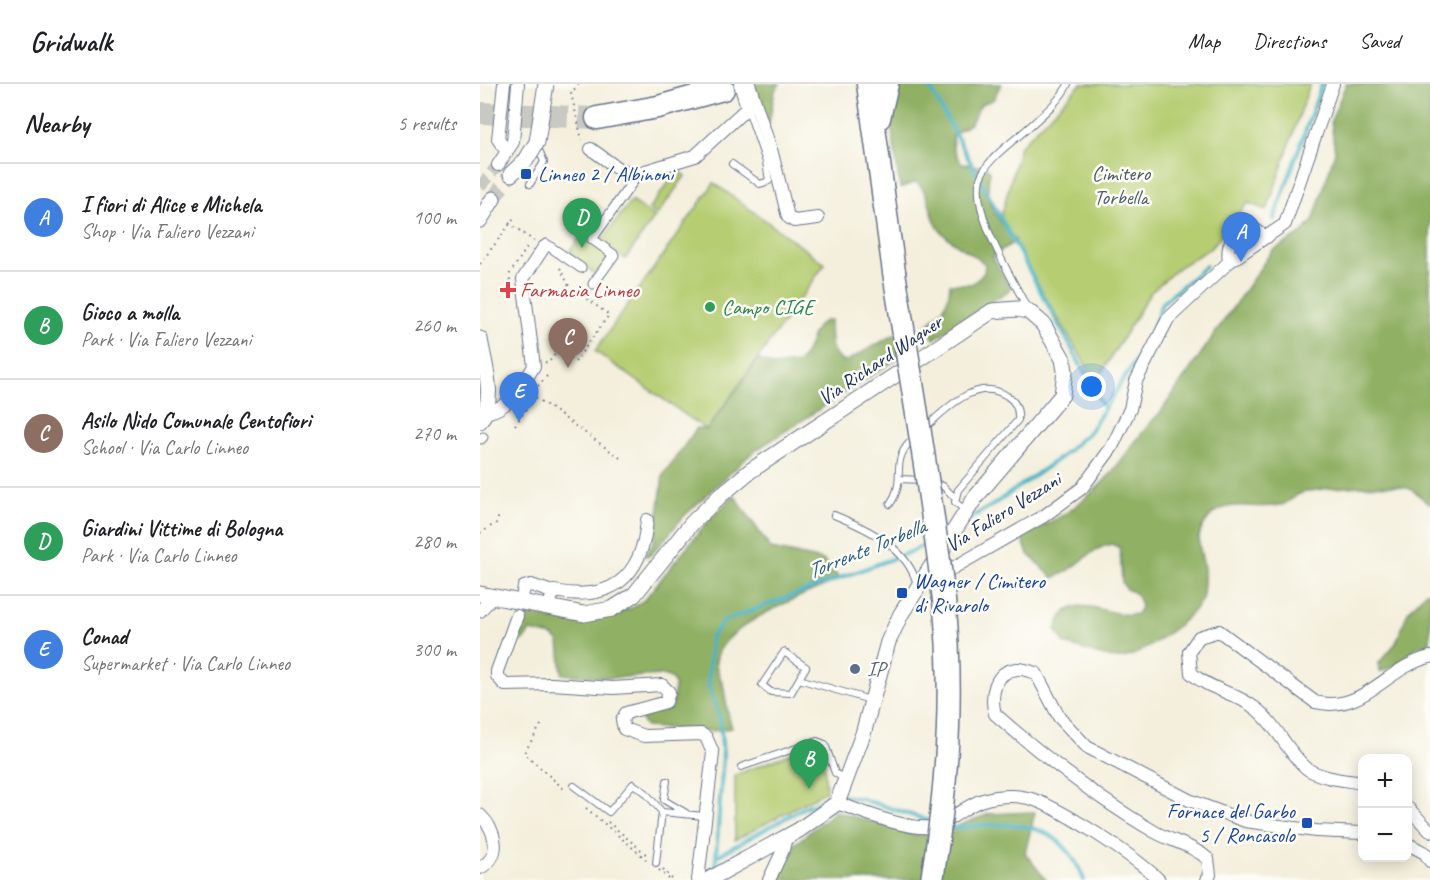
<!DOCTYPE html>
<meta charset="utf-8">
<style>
:root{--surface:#fff;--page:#f6f6f6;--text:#202124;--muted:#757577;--line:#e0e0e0;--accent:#c8321e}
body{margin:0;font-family:Caveat,sans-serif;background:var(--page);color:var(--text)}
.controls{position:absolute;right:18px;bottom:18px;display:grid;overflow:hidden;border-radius:12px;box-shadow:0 3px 15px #0003}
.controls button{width:54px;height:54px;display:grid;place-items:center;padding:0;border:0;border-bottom:2px solid var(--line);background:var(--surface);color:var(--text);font:30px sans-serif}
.you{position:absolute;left:612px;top:303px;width:21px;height:21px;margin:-15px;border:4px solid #fff;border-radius:50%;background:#1a73e8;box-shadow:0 0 0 9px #1a73e833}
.badge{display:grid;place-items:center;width:39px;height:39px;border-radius:50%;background:var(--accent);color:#fff;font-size:20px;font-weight:700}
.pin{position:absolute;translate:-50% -50px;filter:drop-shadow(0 2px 3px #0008)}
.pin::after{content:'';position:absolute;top:32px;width:21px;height:18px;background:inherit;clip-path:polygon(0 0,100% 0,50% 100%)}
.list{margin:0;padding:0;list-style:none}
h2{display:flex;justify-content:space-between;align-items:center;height:78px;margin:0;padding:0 24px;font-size:26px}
h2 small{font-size:20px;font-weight:400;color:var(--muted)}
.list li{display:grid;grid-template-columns:39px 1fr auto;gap:18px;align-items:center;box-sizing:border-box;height:108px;padding:0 24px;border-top:2px solid var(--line)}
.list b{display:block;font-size:22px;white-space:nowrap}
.list p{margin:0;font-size:20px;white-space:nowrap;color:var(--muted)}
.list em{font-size:20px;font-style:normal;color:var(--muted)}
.map{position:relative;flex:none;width:950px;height:796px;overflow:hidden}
header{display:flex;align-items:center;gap:36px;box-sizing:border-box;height:84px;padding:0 30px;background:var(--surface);border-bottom:2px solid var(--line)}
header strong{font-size:28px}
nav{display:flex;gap:33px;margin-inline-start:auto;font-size:21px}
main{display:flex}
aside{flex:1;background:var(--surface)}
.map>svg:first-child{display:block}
</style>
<header>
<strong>Gridwalk</strong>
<nav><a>Map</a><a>Directions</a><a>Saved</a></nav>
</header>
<main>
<aside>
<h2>Nearby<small>5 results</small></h2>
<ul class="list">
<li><span class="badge" style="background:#3f7fe0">A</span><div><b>I fiori di Alice e Michela</b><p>Shop · Via Faliero Vezzani</p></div><em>100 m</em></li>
<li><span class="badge" style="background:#2e9e5b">B</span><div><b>Gioco a molla</b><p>Park · Via Faliero Vezzani</p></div><em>260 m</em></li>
<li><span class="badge" style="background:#8d6e63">C</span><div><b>Asilo Nido Comunale Centofiori</b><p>School · Via Carlo Linneo</p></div><em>270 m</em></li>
<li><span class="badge" style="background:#2e9e5b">D</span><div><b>Giardini Vittime di Bologna</b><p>Park · Via Carlo Linneo</p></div><em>280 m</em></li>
<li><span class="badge" style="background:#3f7fe0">E</span><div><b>Conad</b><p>Supermarket · Via Carlo Linneo</p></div><em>300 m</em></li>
</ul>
</aside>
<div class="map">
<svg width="950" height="796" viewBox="0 0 950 796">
<rect width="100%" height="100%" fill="#fdfcf7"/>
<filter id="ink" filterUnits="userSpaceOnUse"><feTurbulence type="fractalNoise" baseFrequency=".0167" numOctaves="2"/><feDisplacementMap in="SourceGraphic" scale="12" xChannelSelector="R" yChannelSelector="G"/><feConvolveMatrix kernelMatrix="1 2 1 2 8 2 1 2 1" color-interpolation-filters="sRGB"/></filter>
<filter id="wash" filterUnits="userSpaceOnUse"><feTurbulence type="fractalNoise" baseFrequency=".008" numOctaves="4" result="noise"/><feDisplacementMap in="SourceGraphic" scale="24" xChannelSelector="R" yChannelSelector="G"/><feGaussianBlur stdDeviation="1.35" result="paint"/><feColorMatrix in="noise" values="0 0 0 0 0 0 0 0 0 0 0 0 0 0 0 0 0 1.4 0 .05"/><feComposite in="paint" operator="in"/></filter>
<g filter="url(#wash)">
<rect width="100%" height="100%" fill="#f4efdc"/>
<path fill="#b6cd72" stroke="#687e68" stroke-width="1.5" d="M601,0H830L787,126L768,119L731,164L699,183L670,209L616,298L520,137L540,62Z
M198,86L205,92L177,131L169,125Z
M234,99L345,180L227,346L115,267Z
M151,117L175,133L145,175L120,158Z
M106,146L131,171L116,191L88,169Z
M328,663L335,672L344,673L346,707L255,756V691Z"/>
<path fill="#90b064" stroke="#567061" stroke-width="1.5" d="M274,0H300L295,6L288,44Z
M414,0H521L513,16L501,20L491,39L473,51V64L481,79L507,84L510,87C503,123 515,130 536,157L512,172L531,205L454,255L446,241C462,229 469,220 470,200H492L504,189L505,180C493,169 467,157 459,145C449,130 451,109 436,98L420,104L408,20Z
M866,0H950V420C942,415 936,407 928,404C915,398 832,404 819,410C814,412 809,418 804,420C776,429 744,409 724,440C715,455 720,464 723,479C725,487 724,502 723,511C721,529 661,572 643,574C629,576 599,564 585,560L576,546C589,500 627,536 657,530L661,523C659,513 656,508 646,505L642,498L640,464L632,460C608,464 598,486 573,494L548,470L542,455C556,442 574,438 589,427C599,420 609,411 618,403C642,381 656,351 680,329L792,167L821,150L833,137L855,68L851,37Z
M350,236C351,253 348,272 365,278L421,247L420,273L273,368L204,432L171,471L165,472L175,455L183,391L217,344L227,346L278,275L293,282L318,279C333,267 329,238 350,236Z
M254,411L291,465L343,476L360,495C330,509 239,541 236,577C235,586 242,595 244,604C246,618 247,630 252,644L231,647L166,643L162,637V628L186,623L193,618L195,601L191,594L183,591L131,594L82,590L79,558L73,552L50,547L43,557L36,556L47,530L74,535L113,537L152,524L165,515L223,443Z
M946,508H950V559L937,563L916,581L900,588L899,579L916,559L928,528Z
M355,727L432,750H456L509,730L555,728L545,769L566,796H297L311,763Z"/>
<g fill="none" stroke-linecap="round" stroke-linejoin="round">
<path stroke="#47b3c4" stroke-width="4" d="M448,0L624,324
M794,135L842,0
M488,435L513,421L581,373L610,347L669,256L682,219L726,182
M363,712L382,715L453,738
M466,742C479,746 490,742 503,741C552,738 585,746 604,796
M237,772L327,722L356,713
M235,787L243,673L240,635L228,600L231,553L244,537L433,467L448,458"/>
</g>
</g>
<g filter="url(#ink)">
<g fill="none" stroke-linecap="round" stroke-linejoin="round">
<path stroke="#c9c9c3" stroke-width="12" stroke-dasharray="12 6" stroke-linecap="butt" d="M0,103L18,81"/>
<path stroke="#c9c9c3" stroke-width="15" stroke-dasharray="15 8" stroke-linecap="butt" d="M13,115L31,90"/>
<path stroke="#c9c9c3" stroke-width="22" stroke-dasharray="22 11" stroke-linecap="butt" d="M0,29L117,34"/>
<g stroke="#67728a" stroke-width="8">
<path id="service" d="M252,80L280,100L289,97L286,78L267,23
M50,100L64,78L60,68
M746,147L754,152
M547,224C532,193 491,129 500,95C506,75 533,58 548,44C560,33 581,16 588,0
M446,343C467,324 497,292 527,312C535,317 539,325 538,336L478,406L475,418L486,427
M419,395L443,396
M453,398L463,402L474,413
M410,420C429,393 406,378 436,352
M354,431C386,444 428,463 437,501
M319,595L326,583L304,568L282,601L291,608L311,609L319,595L390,616
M261,683L337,657L345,660L355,689L366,696
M187,697L184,716L206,729
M94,702L129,728L153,700L165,708L182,728
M176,779L182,728L224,732"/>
</g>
<g stroke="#67728a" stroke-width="11">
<path id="pedestrian" d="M64,163L66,160L101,184
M113,200L134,171L112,155L159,89
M1,355L3,353"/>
</g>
<g stroke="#67728a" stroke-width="14">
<path id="minor" d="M24,0L18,55L27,68
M269,0L292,69L308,133L314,137L338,134
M111,65L140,86L159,89L215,72L265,26L267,23L260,0
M18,81L33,58L38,0
M749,178C746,159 753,147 774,145L787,153
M6,329C31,323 42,303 54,282L43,195L64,163
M459,492L564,432L602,404L632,363L650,325L656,297L688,235L749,178L805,140L853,0
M43,508L44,503L51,501L72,508
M68,523L74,507C130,518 162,495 167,436
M0,527L13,512
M37,532L17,587V592L25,601L72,600L133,604L182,601L189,608L186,618L146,629L142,636L144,645L164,652L221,650L226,653L233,669L218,796
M882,699C865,696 845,695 829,686C810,673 796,639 775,624C755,608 730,606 711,589L709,568L719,553L739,547L835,618C884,630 906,583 950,573
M357,719C381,727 426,746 450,743C468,740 485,721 503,716C517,712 534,711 548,714C577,721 657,774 679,796
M928,724L950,747
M0,731C16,746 23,772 0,784
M928,760L945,769L950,777
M289,796L303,766L306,753
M727,796L730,791L728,775C712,761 693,758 675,748C618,715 564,673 515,630C510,612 514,587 537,585C542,584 551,588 556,589L579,633L607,663L709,716L765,737L836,747L882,749"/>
</g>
<g stroke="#67728a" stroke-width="17">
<path id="tertiary" d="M31,90L46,76
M0,136L13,115
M0,255C4,281 17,314 0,337
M0,510L104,530L132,525L154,511L212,439L241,411L270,387L446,271L512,227L537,225L548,227L563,240L583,275L585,287L582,311L495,414L421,530L408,558L383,650L357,719L319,746L228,796"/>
</g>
<g stroke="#67728a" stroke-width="25">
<path id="motorway" d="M388,0L414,188
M117,34L178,23L243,5
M399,34L407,0"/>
</g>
<path stroke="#67728a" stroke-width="2" stroke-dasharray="1.5 4.5" stroke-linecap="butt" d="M99,0L91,9L102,56
M29,139L54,157
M0,180L36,132
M80,184L89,202L129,231L95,278L83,270L81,274
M30,196L29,191L48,162
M65,278L68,279L77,268L83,270
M58,302L67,292
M51,310L143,376
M35,341L55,313
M0,449L18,438V433
M61,641L44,669L86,707
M106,724L168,777
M128,738L167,771
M183,785L193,796
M179,786L190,796"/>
<use href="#service" stroke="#fff" stroke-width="6"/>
<use href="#pedestrian" stroke="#fff" stroke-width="9"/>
<use href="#minor" stroke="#fff" stroke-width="12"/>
<use href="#tertiary" stroke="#fff" stroke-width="15"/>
<use href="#motorway" stroke="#fff" stroke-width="22"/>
<g stroke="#67728a" stroke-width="17" stroke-linecap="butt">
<path id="tertiary-bridge" d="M46,76L57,58L66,0"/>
</g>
<g stroke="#67728a" stroke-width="25" stroke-linecap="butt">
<path id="motorway-bridge" d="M414,188C431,297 451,406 464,516C474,608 467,705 452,796"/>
</g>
<use href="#tertiary-bridge" stroke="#fff" stroke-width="15"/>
<use href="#motorway-bridge" stroke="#fff" stroke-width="22"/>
</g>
</g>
<g fill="#1a4fb4" stroke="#fdfcf7" stroke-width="2">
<rect x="40" y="84" width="12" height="12" rx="3"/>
<rect x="416" y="503" width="12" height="12" rx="3"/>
<rect x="821" y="733" width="12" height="12" rx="3"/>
</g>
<path fill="#e0444e" stroke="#fdfcf7" stroke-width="2" d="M25 197h6v6h6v6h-6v6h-6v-6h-6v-6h6z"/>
<circle fill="#2e9e5b" stroke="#fdfcf7" stroke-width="2" cx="230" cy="223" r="6"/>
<circle fill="#5c6f8a" stroke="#fdfcf7" stroke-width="2" cx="375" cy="585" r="6"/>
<g text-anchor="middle" stroke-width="5" stroke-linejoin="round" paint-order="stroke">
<g font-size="21" fill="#4a5e64" stroke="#fdfcf7">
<text x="641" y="96">Cimitero<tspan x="641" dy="24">Torbella</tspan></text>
</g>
<g font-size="21" fill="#164399" stroke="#fdfcf7" text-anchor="start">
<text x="58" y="97">Linneo 2 / Albinoni</text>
<text x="434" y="504">Wagner / Cimitero<tspan x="434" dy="24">di Rivarolo</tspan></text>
<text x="815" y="734" text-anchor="end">Fornace del Garbo<tspan x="815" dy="24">5 / Roncasolo</tspan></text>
</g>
<g font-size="21" fill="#be3a42" stroke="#fdfcf7" text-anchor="start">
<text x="40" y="213">Farmacia Linneo</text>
</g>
<g font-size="21" fill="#27864d" stroke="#fdfcf7" text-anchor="start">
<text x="242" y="230">Campo CIGE</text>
</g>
<g font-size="21" fill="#1b2f5e" stroke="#fdfcf7">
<text transform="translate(400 276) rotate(-34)" y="7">Via Richard Wagner</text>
<text transform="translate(523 428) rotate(-32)" y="7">Via Faliero Vezzani</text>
</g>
<g font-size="21" fill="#4e5e75" stroke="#fdfcf7" text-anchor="start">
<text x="387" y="592">IP</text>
</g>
<g font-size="22" font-style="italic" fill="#2a5d82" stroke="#fdfcf7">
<text transform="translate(386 464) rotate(-22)" y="8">Torrente Torbella</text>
</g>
</g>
</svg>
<div class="controls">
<button>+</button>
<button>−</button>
</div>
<div class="you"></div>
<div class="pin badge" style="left:761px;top:178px;background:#3f7fe0">A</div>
<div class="pin badge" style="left:329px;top:705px;background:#2e9e5b">B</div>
<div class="pin badge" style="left:88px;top:284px;background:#8d6e63">C</div>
<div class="pin badge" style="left:102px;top:164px;background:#2e9e5b">D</div>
<div class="pin badge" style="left:39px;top:338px;background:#3f7fe0">E</div>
</div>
</main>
